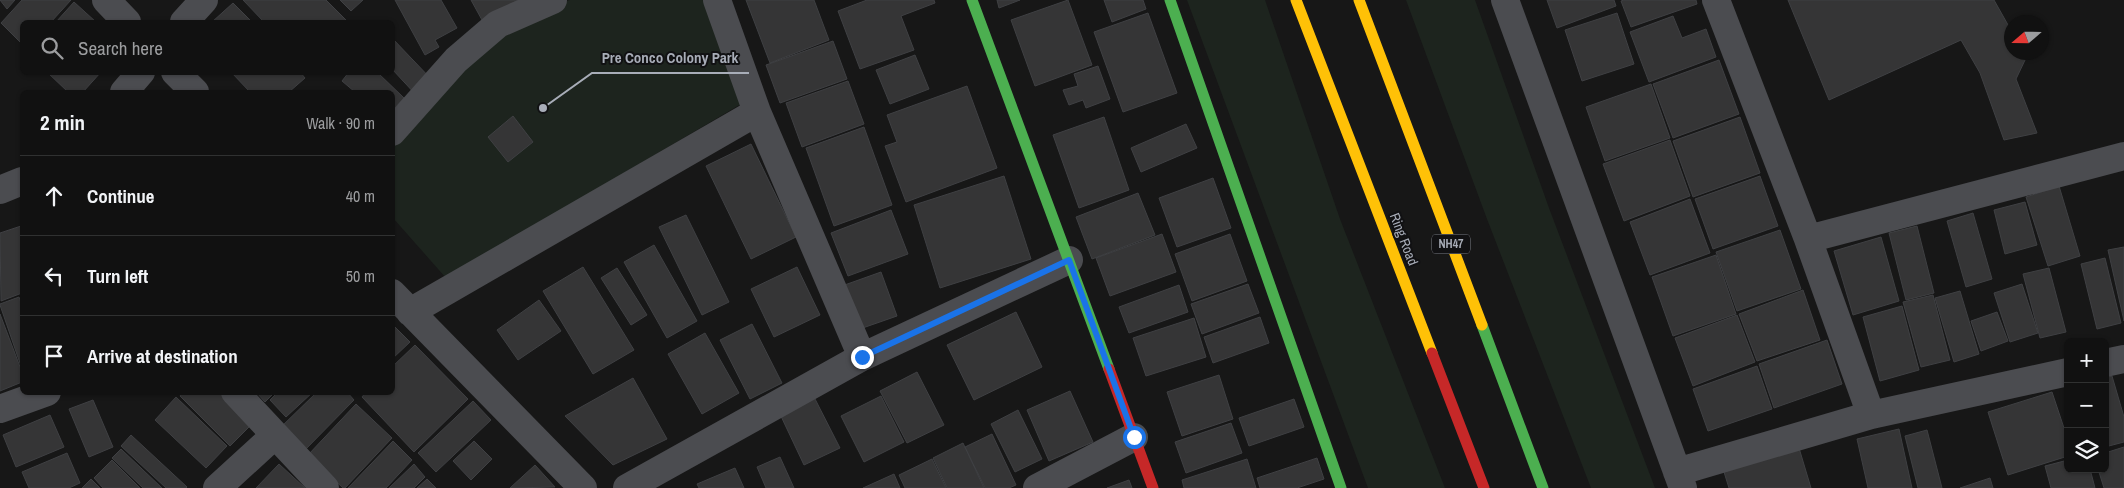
<!DOCTYPE html>
<meta charset="utf-8">
<style>
:root{--surface:#111;--page:#1e1f1f;--text:#f1f3f6;--muted:#9c9d9f;--line:#303131}
body{margin:0;font-family:"Archivo Narrow",sans-serif;background:var(--page);color:var(--text)}
.controls{position:absolute;right:15px;bottom:15px;display:grid;overflow:hidden;border-radius:8px;box-shadow:0 1px 4px #0004}
.controls button{width:45px;height:45px;display:grid;place-items:center;padding:0;border:0;border-bottom:1px solid var(--line);background:var(--surface);color:var(--text);font:25px sans-serif}
.compass{position:absolute;left:2004px;top:15px;width:45px;height:45px;border-radius:50%;background:var(--surface);box-shadow:0 1px 4px #0004;rotate:250deg}
.stop{position:absolute;width:15px;height:15px;margin:-11px;border:4px solid #1a73e8;border-radius:50%;background:#fff}
.stop.end{background:#1a73e8;border-color:#fff;box-shadow:0 1px 5px #0008}
.list{margin:0;padding:0;list-style:none}
h2{display:flex;justify-content:space-between;align-items:center;height:65px;margin:0;padding:0 20px;font-size:21px}
h2 small{font-size:16px;font-weight:400;color:var(--muted)}
.list li{display:grid;grid-template-columns:32px 1fr auto;gap:15px;align-items:center;box-sizing:border-box;height:80px;padding:0 20px;border-top:1px solid var(--line)}
.list b{display:block;font-size:19px;white-space:nowrap}
.list em{font-size:16px;font-style:normal;color:var(--muted)}
.icon{flex:none;width:28px;height:28px;fill:none;stroke:currentColor;stroke-width:2;stroke-linecap:round;stroke-linejoin:round}
.map{position:relative;flex:none;width:2124px;height:488px;overflow:hidden}
.search{position:absolute;background:var(--surface);box-shadow:0 1px 4px #0004;left:20px;top:20px;width:375px;height:55px;display:flex;align-items:center;gap:12px;box-sizing:border-box;padding:0 18px;border-radius:8px;color:var(--muted);font-size:19px}
.panel{position:absolute;background:var(--surface);box-shadow:0 1px 4px #0004;left:20px;top:90px;width:375px;height:305px;border-radius:8px}
.map>svg:first-child{display:block}
</style>
<div class="map">
<svg width="2124" height="488" viewBox="0 0 2124 488">
<rect width="100%" height="100%" fill="#171717"/>
<path fill="#1d241e" d="M570,0H704L741,104L446,278L393,218L392,135L527,14Z
M1187,0H1265L1340,219L1445,488H1368Z
M1406,0H1475L1549,208L1655,488H1591L1487,219Z"/>
<path fill="#353536" stroke="#3f4043" d="M0,0H15L7,9Z
M22,0H71L51,22H22V44L1,23Z
M243,0H326L348,22H264Z
M340,0H363L351,11Z
M395,0H441L457,28L435,40L439,47L425,55Z
M471,0H518L482,20Z
M746,0H814L829,40L770,63Z
M867,0H934L935,3L901,16L914,50L860,69L838,11Z
M997,0H1020L999,8Z
M1068,0L1092,65L1035,86L1011,20Z
M1104,0H1143L1146,9L1112,22Z
M1547,0H1614L1616,6L1557,28Z
M1624,0H1696L1697,4L1631,27L1621,1Z
M1788,0H1994L2012,32V52H2023L2026,58L2016,79L2037,133L2004,140L1980,73L1961,40L1829,100Z
M74,2L96,22H56Z
M233,3L252,22H212Z
M1148,13L1177,93L1123,112L1094,32Z
M1617,13L1634,64L1582,81L1565,30Z
M1673,16L1682,38L1706,29L1716,57L1649,82L1630,32Z
M392,38L433,81L417,96L392,69Z
M833,41L847,79L780,103L766,65Z
M915,55L929,89L890,104L876,70Z
M1719,60L1739,114L1673,138L1653,84Z
M1098,66L1110,99L1086,108L1083,100L1069,105L1063,90L1078,86L1074,74Z
M47,72H101L83,92H68Z
M231,72H300L305,78L289,92H250Z
M349,72H377L404,98L392,111V92H355L342,81Z
M848,81L864,124L802,147L786,103Z
M1651,84L1670,138L1605,161L1586,107Z
M967,86L997,168L906,202L885,146L897,142L887,115Z
M513,116L533,142L508,162L488,137Z
M1104,117L1129,190L1079,208L1053,135Z
M1740,117L1760,173L1693,197L1673,141Z
M1186,124L1197,148L1141,172L1131,148Z
M864,127L892,205L834,226L806,148Z
M1670,140L1690,196L1624,221L1603,164Z
M751,144L796,237L751,259L706,166Z
M1004,176L1031,259L940,288L914,205Z
M1760,176L1778,226L1713,249L1695,199Z
M1213,178L1231,228L1177,247L1159,198Z
M2059,186L2080,256L2048,266L2026,197Z
M1138,193L1155,235L1092,259L1076,217Z
M1690,199L1710,253L1650,275L1630,222Z
M2025,202L2037,245L2005,254L1994,210Z
M891,210L908,254L848,276L831,233Z
M1973,213L1992,279L1966,287L1947,221Z
M686,215L729,302L702,315L659,227Z
M21,226L22,231V293L1,301L0,233Z
M1917,226L1934,293L1906,300L1889,233Z
M1780,230L1801,289L1737,311L1716,252Z
M1162,234L1176,272L1110,296L1096,258Z
M1230,234L1247,281L1192,301L1175,254Z
M1881,237L1899,301L1853,315L1834,251Z
M654,245L697,321L667,338L624,262Z
M2124,247V321L2108,250Z
M1716,255L1736,314L1673,336L1652,277Z
M2105,258L2121,323L2097,329L2081,264Z
M583,267L634,350L593,374L543,291Z
M797,267L820,315L774,337L751,289Z
M617,268L647,315L631,325L601,278Z
M2049,268L2066,332L2040,338L2023,274Z
M881,272L897,316L854,331L839,287Z
M1248,284L1259,313L1202,334L1191,304Z
M2022,284L2038,333L2010,342L1994,293Z
M1179,285L1188,312L1129,333L1119,307Z
M1803,290L1820,340L1757,361L1739,314Z
M1960,291L1979,354L1954,362L1935,298Z
M1933,295L1950,360L1921,367L1903,302Z
M19,297L22,306V369L0,305V304Z
M539,300L561,331L518,360L497,330Z
M1902,306L1919,370L1880,381L1863,317Z
M1016,312L1042,367L974,400L947,345Z
M1997,312L2008,341L1981,351L1971,321Z
M0,314L22,372V382L0,391Z
M1737,315L1755,362L1693,386L1675,338Z
M1260,317L1269,343L1213,363L1204,337Z
M1194,318L1206,357L1146,376L1133,338Z
M392,324L410,342L392,359Z
M752,324L782,383L750,399L720,340Z
M705,333L739,393L702,414L668,354Z
M1827,340L1842,384L1774,408L1759,364Z
M415,345L468,399L414,452L362,397L366,392H392V367Z
M1757,366L1772,409L1708,431L1693,389Z
M917,372L944,425L907,443L880,391Z
M1219,375L1233,419L1182,436L1167,392Z
M2112,376L2124,417V442L2105,447V378Z
M633,378L667,439L613,465L565,416Z
M1070,391L1093,442L1049,461L1027,410Z
M183,392H220L252,424L230,446L180,396Z
M256,392H275L265,402Z
M278,392H313L286,417L270,400Z
M317,392H347L354,400L302,453L279,429Z
M2052,392L2068,440V456L2008,475L1988,412Z
M813,395L840,448L804,465L779,412Z
M881,396L904,442L864,462L841,416Z
M176,397L227,446L206,468L155,420Z
M1294,399L1304,427L1249,446L1239,418Z
M93,400L113,447L89,457L69,409Z
M473,401L491,420L436,472L418,453Z
M356,404L392,438L345,488H343L308,455Z
M1018,410L1042,459L1015,472L991,424Z
M50,415L64,447L16,467L3,435Z
M1231,423L1242,453L1186,473L1175,442Z
M1899,429L1912,488H1868L1857,439Z
M1927,430L1942,488H1918L1905,436Z
M992,434L1016,485L1009,488H985L965,447Z
M131,435L187,487L186,488H166L121,446Z
M393,441L412,460L386,488H348Z
M474,441L492,459L471,480L453,461Z
M963,443L984,488H947L933,458Z
M2124,447V488H2104L2098,469H2105V453Z
M1799,448L1811,488H1729L1724,472Z
M121,449L162,488H143L112,458Z
M67,453L80,483L69,488H29L22,472Z
M780,457L794,488H766L757,467Z
M1317,458L1324,479L1297,488H1260L1257,478Z
M932,459L946,488H905L899,475Z
M1247,459L1256,488H1184L1182,480Z
M112,460L140,488H103L94,478Z
M2068,460V469H2090L2095,488H2051L2045,466Z
M279,464L305,488H256Z
M414,464L425,477L414,488H389Z
M535,465L555,487L510,488Z
M735,468L744,488H699L697,484Z
M894,474L900,488H863Z
M1990,478L1993,488H1960Z
M91,479L100,488H82Z
M427,479L436,488H417Z
M1129,480L1132,488H1107Z"/>
<g fill="none" stroke-linecap="round" stroke-linejoin="round">
<path stroke="#4b4c50" stroke-width="28" d="M106,0L127,22
M717,0L757,112L862,357
M1505,0L1683,488
M1716,0L1808,239L1871,415
M184,22L204,0
M175,72L195,92
M124,92L141,72
M392,132L456,60L498,24L553,0
M0,190L22,181
M1808,239L2124,156
M392,293L583,488
M410,312L757,112
M2105,363L2124,359
M235,392L325,488
M0,409L47,392
M1677,472L1871,415L2068,372
M217,488L275,435
M627,488L862,357L1069,260
M1037,488L1134,437"/>
<path stroke="#4caf50" stroke-width="11" d="M972,0L1109,369
M1170,0L1341,488
M1482,325L1543,488"/>
<path stroke="#ffc107" stroke-width="11" d="M1296,0L1432,353
M1359,0L1482,325"/>
<path stroke="#c62828" stroke-width="11" d="M1432,353L1484,488
M1109,369L1153,488"/>
</g>
<g fill="none" stroke-linecap="round" stroke-linejoin="round">
<path stroke="#1a73e8" stroke-width="6" d="M862,357L1069,260L1134,437"/>
</g>
<g text-anchor="middle" stroke-width="4" stroke-linejoin="round" paint-order="stroke">
<rect fill="#111113" stroke="#7b7e86" stroke-width="1" x="1432" y="234.5" width="38" height="19" rx="4"/>
<g font-size="12" font-weight="bold" fill="#a8adb8">
<text x="1451" y="248">NH47</text>
</g>
<g font-size="14" fill="#a8adb8" stroke="#111113">
<text transform="translate(1404 239) rotate(69)" y="5">Ring Road</text>
</g>
</g>
<path fill="none" stroke="#a8adb8" stroke-width="2" d="M543 108L592 73H749"/>
<circle fill="#a8adb8" stroke="#111113" stroke-width="2" cx="543" cy="108" r="5"/>
<g font-size="15" text-anchor="middle" font-weight="bold" fill="#a8adb8" stroke="#111113" stroke-width="4" stroke-linejoin="round" paint-order="stroke">
<text x="670" y="63">Pre Conco Colony Park</text>
</g>
</svg>
<div class="controls">
<button>+</button>
<button>−</button>
<button><svg class="icon" aria-label="layers" viewBox="0 0 24 24"><path d="M12 4l9 5-9 5-9-5zM3 14l9 5 9-5"/></svg></button>
</div>
<svg class="compass" viewBox="-18 -18 36 36"><path d="M0-13l5 13h-10z" fill="#e53935"/><path d="M0 13l5-13h-10z" fill="#9c9d9f"/></svg>
<div class="stop" style="left:1134px;top:437px"></div>
<div class="stop end" style="left:862px;top:357px"></div>
<div class="search"><svg class="icon" aria-label="search" viewBox="0 0 24 24"><circle cx="10" cy="10" r="6"/><path d="M15 15l6 6"/></svg>Search here</div>
<section class="panel">
<h2>2 min<small>Walk · 90 m</small></h2>
<ul class="list">
<li><svg class="icon" aria-label="ahead" viewBox="0 0 24 24"><path d="M12 20V5M6 11l6-6 6 6"/></svg><div><b>Continue</b></div><em>40 m</em></li>
<li><svg class="icon" aria-label="left" viewBox="0 0 24 24"><path d="M17 20v-9H6M10 6l-5 5 5 5"/></svg><div><b>Turn left</b></div><em>50 m</em></li>
<li><svg class="icon" aria-label="arrive" viewBox="0 0 24 24"><path d="M6 21V4h12l-3 4 3 4H6"/></svg><div><b>Arrive at destination</b></div></li>
</ul>
</section>
</div>
